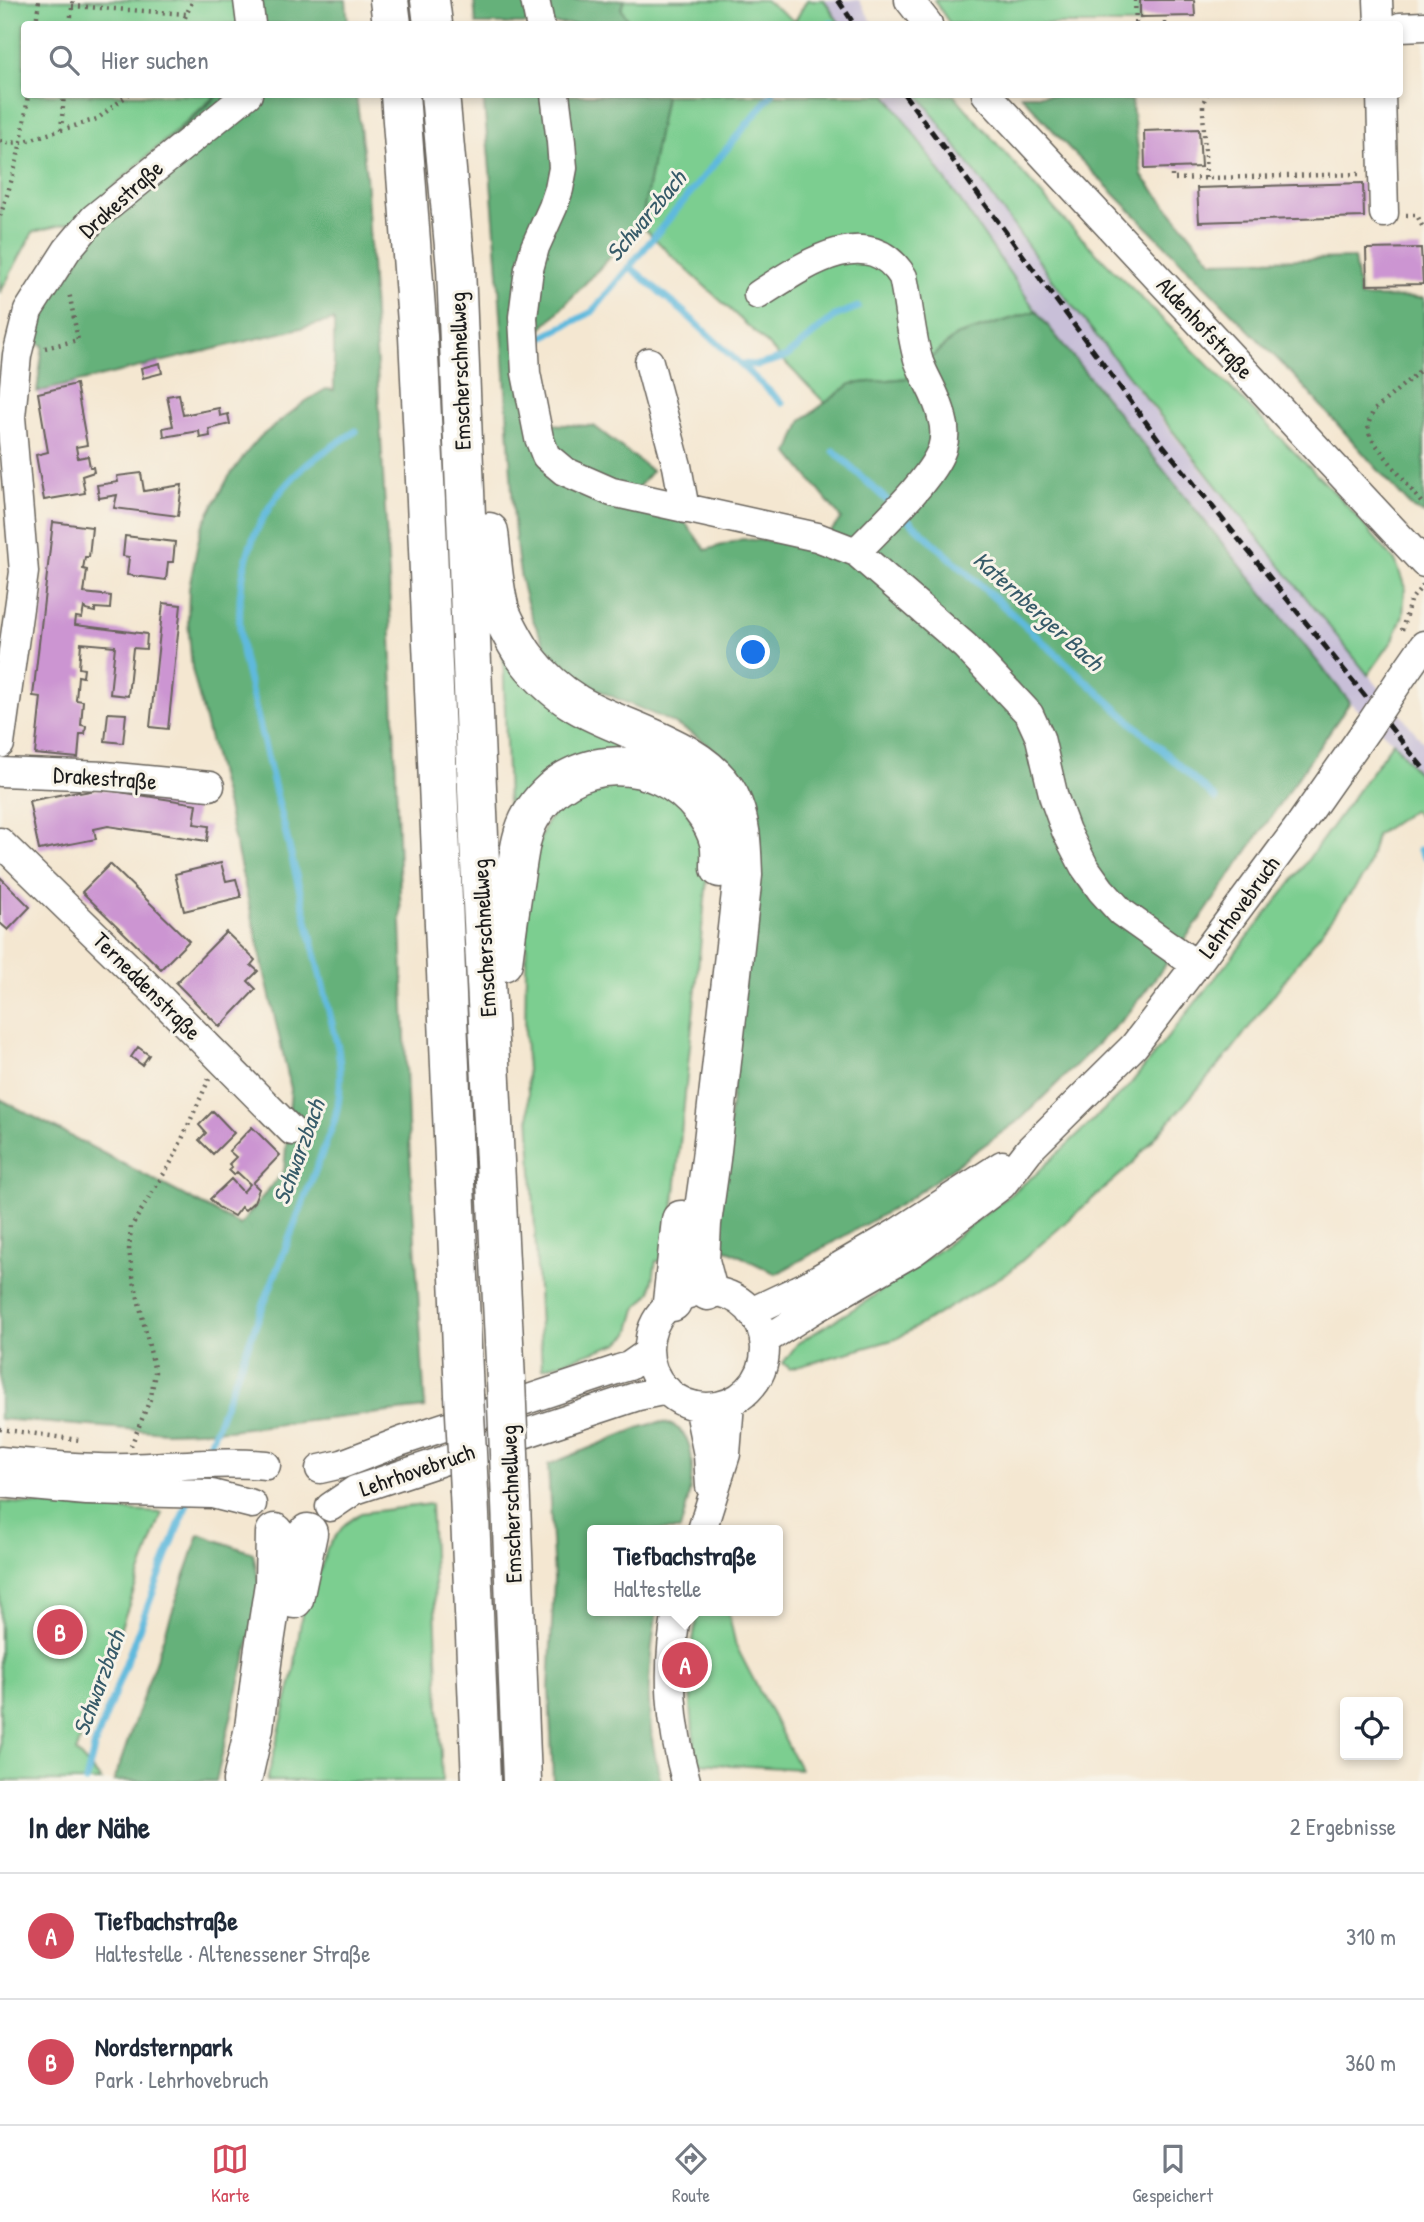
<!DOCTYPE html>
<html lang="de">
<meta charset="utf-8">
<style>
:root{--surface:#fff;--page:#f2f2f3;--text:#1f2937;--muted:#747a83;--line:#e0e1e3;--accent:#d1495b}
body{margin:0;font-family:"Patrick Hand",sans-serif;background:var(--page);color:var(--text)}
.controls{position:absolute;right:21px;bottom:21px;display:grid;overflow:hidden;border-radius:7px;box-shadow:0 4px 10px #0003}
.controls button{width:63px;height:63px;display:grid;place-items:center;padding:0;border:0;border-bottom:2px solid var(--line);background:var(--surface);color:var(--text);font:35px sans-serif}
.you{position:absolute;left:754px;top:653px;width:24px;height:24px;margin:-18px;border:5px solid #fff;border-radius:50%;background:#1a73e8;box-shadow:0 0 0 10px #1a73e833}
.badge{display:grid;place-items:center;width:46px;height:46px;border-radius:50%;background:var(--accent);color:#fff;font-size:23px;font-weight:700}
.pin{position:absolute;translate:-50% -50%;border:4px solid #fff;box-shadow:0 2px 7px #0006}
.popup{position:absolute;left:587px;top:1525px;width:196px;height:91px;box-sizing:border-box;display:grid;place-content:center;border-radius:7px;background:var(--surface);filter:drop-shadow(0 2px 5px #0005);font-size:23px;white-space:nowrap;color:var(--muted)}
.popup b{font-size:26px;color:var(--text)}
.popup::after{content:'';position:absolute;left:50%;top:100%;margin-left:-14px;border:14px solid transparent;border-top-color:var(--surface)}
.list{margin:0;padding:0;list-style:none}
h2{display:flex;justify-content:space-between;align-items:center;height:91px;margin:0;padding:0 28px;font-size:30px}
h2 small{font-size:23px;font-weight:400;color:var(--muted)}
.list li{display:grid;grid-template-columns:46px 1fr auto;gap:21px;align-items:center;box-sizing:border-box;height:126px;padding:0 28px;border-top:2px solid var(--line)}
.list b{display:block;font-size:26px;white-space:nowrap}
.list p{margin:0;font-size:23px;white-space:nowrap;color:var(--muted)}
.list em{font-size:23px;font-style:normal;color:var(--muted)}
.icon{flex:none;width:38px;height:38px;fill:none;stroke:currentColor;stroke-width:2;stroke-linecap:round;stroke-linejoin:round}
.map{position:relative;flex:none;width:1424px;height:1781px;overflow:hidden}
.search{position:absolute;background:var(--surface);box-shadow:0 4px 10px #0003;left:21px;right:21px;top:21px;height:77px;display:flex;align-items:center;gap:18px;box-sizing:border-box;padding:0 24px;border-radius:7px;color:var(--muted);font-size:26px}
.sheet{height:343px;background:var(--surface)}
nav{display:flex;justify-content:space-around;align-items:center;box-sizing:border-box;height:98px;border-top:2px solid var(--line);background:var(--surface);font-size:19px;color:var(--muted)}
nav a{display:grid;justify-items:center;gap:4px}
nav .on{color:var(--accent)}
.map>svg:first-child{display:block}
</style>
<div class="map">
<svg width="1424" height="1781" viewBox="0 0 1424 1781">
<rect width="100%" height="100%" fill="#f7f3e8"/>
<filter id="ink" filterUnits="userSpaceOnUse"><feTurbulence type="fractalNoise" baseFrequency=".0143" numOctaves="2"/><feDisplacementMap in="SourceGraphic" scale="14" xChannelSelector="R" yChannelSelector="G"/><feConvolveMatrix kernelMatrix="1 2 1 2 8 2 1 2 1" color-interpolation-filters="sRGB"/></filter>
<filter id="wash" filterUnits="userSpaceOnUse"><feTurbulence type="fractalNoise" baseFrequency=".00686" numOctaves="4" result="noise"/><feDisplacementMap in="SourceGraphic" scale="28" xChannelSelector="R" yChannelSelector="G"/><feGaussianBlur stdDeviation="1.57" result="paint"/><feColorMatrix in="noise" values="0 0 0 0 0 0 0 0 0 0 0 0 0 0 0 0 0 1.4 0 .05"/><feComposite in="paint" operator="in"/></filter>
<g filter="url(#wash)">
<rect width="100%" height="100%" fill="#f4e7d1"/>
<path fill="#c8bfd8" d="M824,0H859L873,24H840Z
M887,95H919L1062,293L1171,432L1424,743V780L1393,742L1350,702L1036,311Z"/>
<path fill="#7cce90" stroke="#4c7556" stroke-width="2" d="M0,0H251L254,24H24V94L216,95L74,222L33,232L0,293Z
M625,0H765L795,21L807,0H824L840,24H630L621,8Z
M934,0H1139L1140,24H950Z
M665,95H887L1036,311L956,336L907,378L851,384L825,403L762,339L672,256L641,225Z
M919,95H954L1064,220L1343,501L1396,562L1405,588L1403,615L1393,640L1368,675L1062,293Z
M503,651L648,749L520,803L508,805Z
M1393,742L1424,780V822L1413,810L1376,835L1366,873L1231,1051L1131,1165L1009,1272L896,1339L790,1369L783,1363L798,1343L868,1300L943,1247L1036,1174L1128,1087L1291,883Z
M635,779L684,803L709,860L668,1261H656L651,1292L636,1309L629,1334L619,1343L542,1369L525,1034L527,900L535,854L545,825L562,803L582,788Z
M0,1502L162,1513L76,1752L102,1781H0Z
M431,1504L442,1781H267L294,1671L306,1583L319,1574L327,1548L345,1524L361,1513Z
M699,1611H728L736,1646L800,1769L696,1763C691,1712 685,1661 699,1611Z"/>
<path fill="#65b17a" stroke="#40664b" stroke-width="2" d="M251,0H346L348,24H254Z
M474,0H625L621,8L630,24H476Z
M218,95H356L366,175L389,578L408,1123L425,1408L229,1430L166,1432L0,1419V1099L240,1225L284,1170L291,1089L226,803L192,669L188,621L189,588L201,528L228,478L247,452L260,437L306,401L326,389L334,390V320L37,392L43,345L34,343L48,303L78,261L59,243Z
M483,95H665L641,225L531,340L541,424L594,426L652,471L629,498L681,517L706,550L742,539L821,545L841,518L789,453L802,420L851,384L907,378L956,336L1036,311L1350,702L1204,914L1127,1015L1022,1118L905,1202L776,1274L716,1244L760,830C737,748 693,730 620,700C599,691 568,676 554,657C515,607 515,535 511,475C509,436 506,397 504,358C498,270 492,182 483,95Z
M1021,95H1070L1131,100L1142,176L1212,261L1354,258L1360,297L1424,298V514L1413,509L1296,378L1068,147Z
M659,1422C710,1426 689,1500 680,1530H592V1611H657C647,1672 644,1720 661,1781H553L549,1689L554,1579L548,1465L641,1427Z
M199,1534L253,1553L261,1592L216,1781H114Z"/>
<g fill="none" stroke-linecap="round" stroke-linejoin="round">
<path stroke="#5fb9dd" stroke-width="7" d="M830,24L831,23
M630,267L686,314L782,403
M533,342L592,312L772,94
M742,364L758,365L786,357L835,316L858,307
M834,451L894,507
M903,515L1216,799
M1420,850L1424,856
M205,1457L334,1122C341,1096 342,1075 338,1048L243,657C232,585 246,520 302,469C318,454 338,443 356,431
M86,1781L95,1744L188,1501"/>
</g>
<g id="blocks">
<path fill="#cc95d2" d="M1140,0H1194L1195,16L1140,17Z
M1199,129L1201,167L1145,169L1144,131Z
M1363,183L1364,217L1199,222L1197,188Z
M1421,248L1423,284L1367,285L1366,249Z
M160,363L162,373L143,378L141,368Z
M76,384L87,445L76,447L78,458L88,456L90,467H93L94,472L82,476L85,493L44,500L36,455L48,452L38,393Z
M179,394L183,415L219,408L220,416L228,414L230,424L209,429L210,436L200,438L199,431L164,437L163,428L173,426L167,396Z
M141,473L144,491L182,485L178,516L114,508L117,495L99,498L97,485L118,482L117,476Z
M53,522L92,527L89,557H85L83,569L87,570L84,593L111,596L110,609L95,608V612L86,610L84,607L82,618L76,617L75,625L147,634L146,649L133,648L128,696L110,694L115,646L81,643L79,668L84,669L83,677L78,676L76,700L83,701L81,725L86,726L85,734H80L78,758L35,754L41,697L33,696Z
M125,536L175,542L173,562H168L166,580L127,575L129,557L123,556Z
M163,603L181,605L168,729L150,727Z
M108,713L126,714L123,743L105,741Z
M101,789L197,804L194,824L209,826L207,841L108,826L94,829L96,839L39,850L29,801L79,791L80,793Z
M221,863L226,881L236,879L241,897L184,911L175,874Z
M110,864L189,941L161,969L82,892Z
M0,877L30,907L8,930L0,923Z
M226,932L255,960L251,965L258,971L248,981L256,989L220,1027L176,983Z
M138,1047L149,1055L142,1065L131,1057Z
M213,1111L234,1133L213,1154L199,1140L206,1133L199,1125Z
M252,1127L280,1155L253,1183L259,1189L254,1202L245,1210L241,1207L234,1216L218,1207L210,1199L231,1179L243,1192L250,1184L237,1172L234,1175L229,1170L232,1167L229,1164L236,1157L229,1151Z"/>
</g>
</g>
<g filter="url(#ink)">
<use href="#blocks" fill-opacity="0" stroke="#68635b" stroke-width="2"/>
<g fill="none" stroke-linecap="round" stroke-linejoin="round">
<g stroke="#68635b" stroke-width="31">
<path id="minor" d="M248,0L251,24
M535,0L540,24
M909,0L928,24
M1378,0L1379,24
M1400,27L1424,26
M555,94L561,142L563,168L559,189L553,207L535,247L529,269L523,317L526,373L539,438L546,456L564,471L612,492L817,537L856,552L965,646L1029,714L1040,738L1054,798L1066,831L1084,866L1101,890L1121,912L1196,965
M986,94L1424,563
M1381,94L1384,213
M758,295C799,269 867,218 903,277C909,304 911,338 919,362C926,381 938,397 942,417C945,427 945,439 942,449C931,480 880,527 856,552
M649,362L677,466L685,509
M1399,681L1424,645
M0,744L24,572L11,417L17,355L28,311L67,250L94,218L248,94
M0,772L105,776L210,786
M0,842L155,993L292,1131
M649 1349a58 58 0 1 1 116 0a58 58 0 1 1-116 0Z
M751,1312L806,1286L895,1234L1002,1165
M764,1341L816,1308L913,1252L1002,1185L1029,1150L1134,1046L1196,965L1299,826L1369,726
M698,1406L708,1455L710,1486
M0,1461C43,1465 87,1469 130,1468C176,1466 221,1461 266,1465
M320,1469L342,1464L402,1441L619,1369L629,1366L649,1352
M0,1483L87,1491L212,1494L252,1504
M330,1507L355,1490L638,1396L667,1390
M702,1530L726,1454L730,1403
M677,1611C666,1670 670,1723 686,1781"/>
</g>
<g stroke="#68635b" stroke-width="41">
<path id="highway" d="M389,0L392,24
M430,0L433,24
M400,94L418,336L426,501L464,1395
M440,94L456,268L480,862L506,1381
M489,532C492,556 493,583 499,606C501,617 519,649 526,658C540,676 557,692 577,704C624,732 703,746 730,797C742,821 742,849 743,875L711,1159L702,1223L700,1261L708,1291
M503,962C507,931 511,902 516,872C519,853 521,833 531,816C569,751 658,751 702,809C709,818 716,830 719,842C721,850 720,860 720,868
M672,1302L681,1220
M510,1478L522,1781
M469,1491L481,1781
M294,1599L308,1533
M242,1781L254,1728L263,1655L274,1584L275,1533"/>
</g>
<path stroke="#68635b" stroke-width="4.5" stroke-dasharray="2 5" stroke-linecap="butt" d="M1135,0L1136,24
M72,6L187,14
M36,24L39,0
M70,24L73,0
M182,24L193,0
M1165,24V17
M61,130L64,94
M0,141L7,143L22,142L97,119L129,94
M1172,168V179L1361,174
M1206,178L1203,110V103L1207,94
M1406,215H1417L1424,230
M0,216C15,173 23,140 28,94
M45,348L78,340L69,292
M1424,367L1373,411L1368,425L1370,437L1424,506
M1402,630L1410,601L1423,585
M753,1404L768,1386L775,1363
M0,1429L79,1440
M131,1446L151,1397L155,1372L132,1272L129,1250L131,1227L173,1159L209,1079"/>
<use href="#minor" stroke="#fff" stroke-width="28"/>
<use href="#highway" stroke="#fff" stroke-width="38"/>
<path stroke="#1c1c1c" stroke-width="5" stroke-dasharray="10 5" stroke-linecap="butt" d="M838,0L854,24
M904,94L1162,444L1424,769"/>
<g stroke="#68635b" stroke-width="31" stroke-linecap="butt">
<path id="minor-bridge" d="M1369,726L1399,681"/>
</g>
<g stroke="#68635b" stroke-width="41" stroke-linecap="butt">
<path id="highway-bridge" d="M506,1381L510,1478
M464,1395L469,1491"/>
</g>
<use href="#minor-bridge" stroke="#fff" stroke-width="28"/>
<use href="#highway-bridge" stroke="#fff" stroke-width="38"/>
</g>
</g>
<g text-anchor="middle" stroke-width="6" stroke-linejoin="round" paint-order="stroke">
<g font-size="23" fill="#1c1c1c" stroke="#f7f3e8">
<text transform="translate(121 199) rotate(-42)" y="8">Drakestraße</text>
<text transform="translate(1205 328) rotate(47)" y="8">Aldenhofstraße</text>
<text transform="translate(460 371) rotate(-92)" y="8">Emscherschnellweg</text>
<text transform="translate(105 778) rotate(4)" y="8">Drakestraße</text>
<text transform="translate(1239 907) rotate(-54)" y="8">Lehrhovebruch</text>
<text transform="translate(484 938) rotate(-93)" y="8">Emscherschnellweg</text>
<text transform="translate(147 986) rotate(45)" y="8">Terneddenstraße</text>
<text transform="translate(417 1470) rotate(-19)" y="8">Lehrhovebruch</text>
<text transform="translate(511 1504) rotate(-92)" y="8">Emscherschnellweg</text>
</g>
<g font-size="24" font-style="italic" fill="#375b69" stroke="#f7f3e8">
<text transform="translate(646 216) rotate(-50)" y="8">Schwarzbach</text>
<text transform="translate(1038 611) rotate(42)" y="8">Katernberger Bach</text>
<text transform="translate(299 1152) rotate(-70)" y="8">Schwarzbach</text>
<text transform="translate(99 1683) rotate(-70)" y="8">Schwarzbach</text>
</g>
</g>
</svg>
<div class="controls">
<button><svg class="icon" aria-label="locate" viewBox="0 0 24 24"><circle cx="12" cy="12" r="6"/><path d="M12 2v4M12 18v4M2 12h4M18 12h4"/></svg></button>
</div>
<div class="you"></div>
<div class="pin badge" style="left:685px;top:1665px">A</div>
<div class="popup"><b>Tiefbachstraße</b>Haltestelle</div>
<div class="pin badge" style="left:60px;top:1632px">B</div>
<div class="search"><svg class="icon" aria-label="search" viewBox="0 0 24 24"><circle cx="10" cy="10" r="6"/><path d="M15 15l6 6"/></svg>Hier suchen</div>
</div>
<section class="sheet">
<h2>In der Nähe<small>2 Ergebnisse</small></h2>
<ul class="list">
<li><span class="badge">A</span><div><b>Tiefbachstraße</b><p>Haltestelle · Altenessener Straße</p></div><em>310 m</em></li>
<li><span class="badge">B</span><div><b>Nordsternpark</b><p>Park · Lehrhovebruch</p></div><em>360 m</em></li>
</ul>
</section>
<nav>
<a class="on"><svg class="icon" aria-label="map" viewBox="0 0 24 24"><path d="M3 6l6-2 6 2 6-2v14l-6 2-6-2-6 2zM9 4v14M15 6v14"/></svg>Karte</a>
<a><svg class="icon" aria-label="directions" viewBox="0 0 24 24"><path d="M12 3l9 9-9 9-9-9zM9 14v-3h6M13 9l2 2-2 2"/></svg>Route</a>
<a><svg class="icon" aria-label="saved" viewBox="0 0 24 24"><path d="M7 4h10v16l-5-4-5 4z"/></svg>Gespeichert</a>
</nav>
